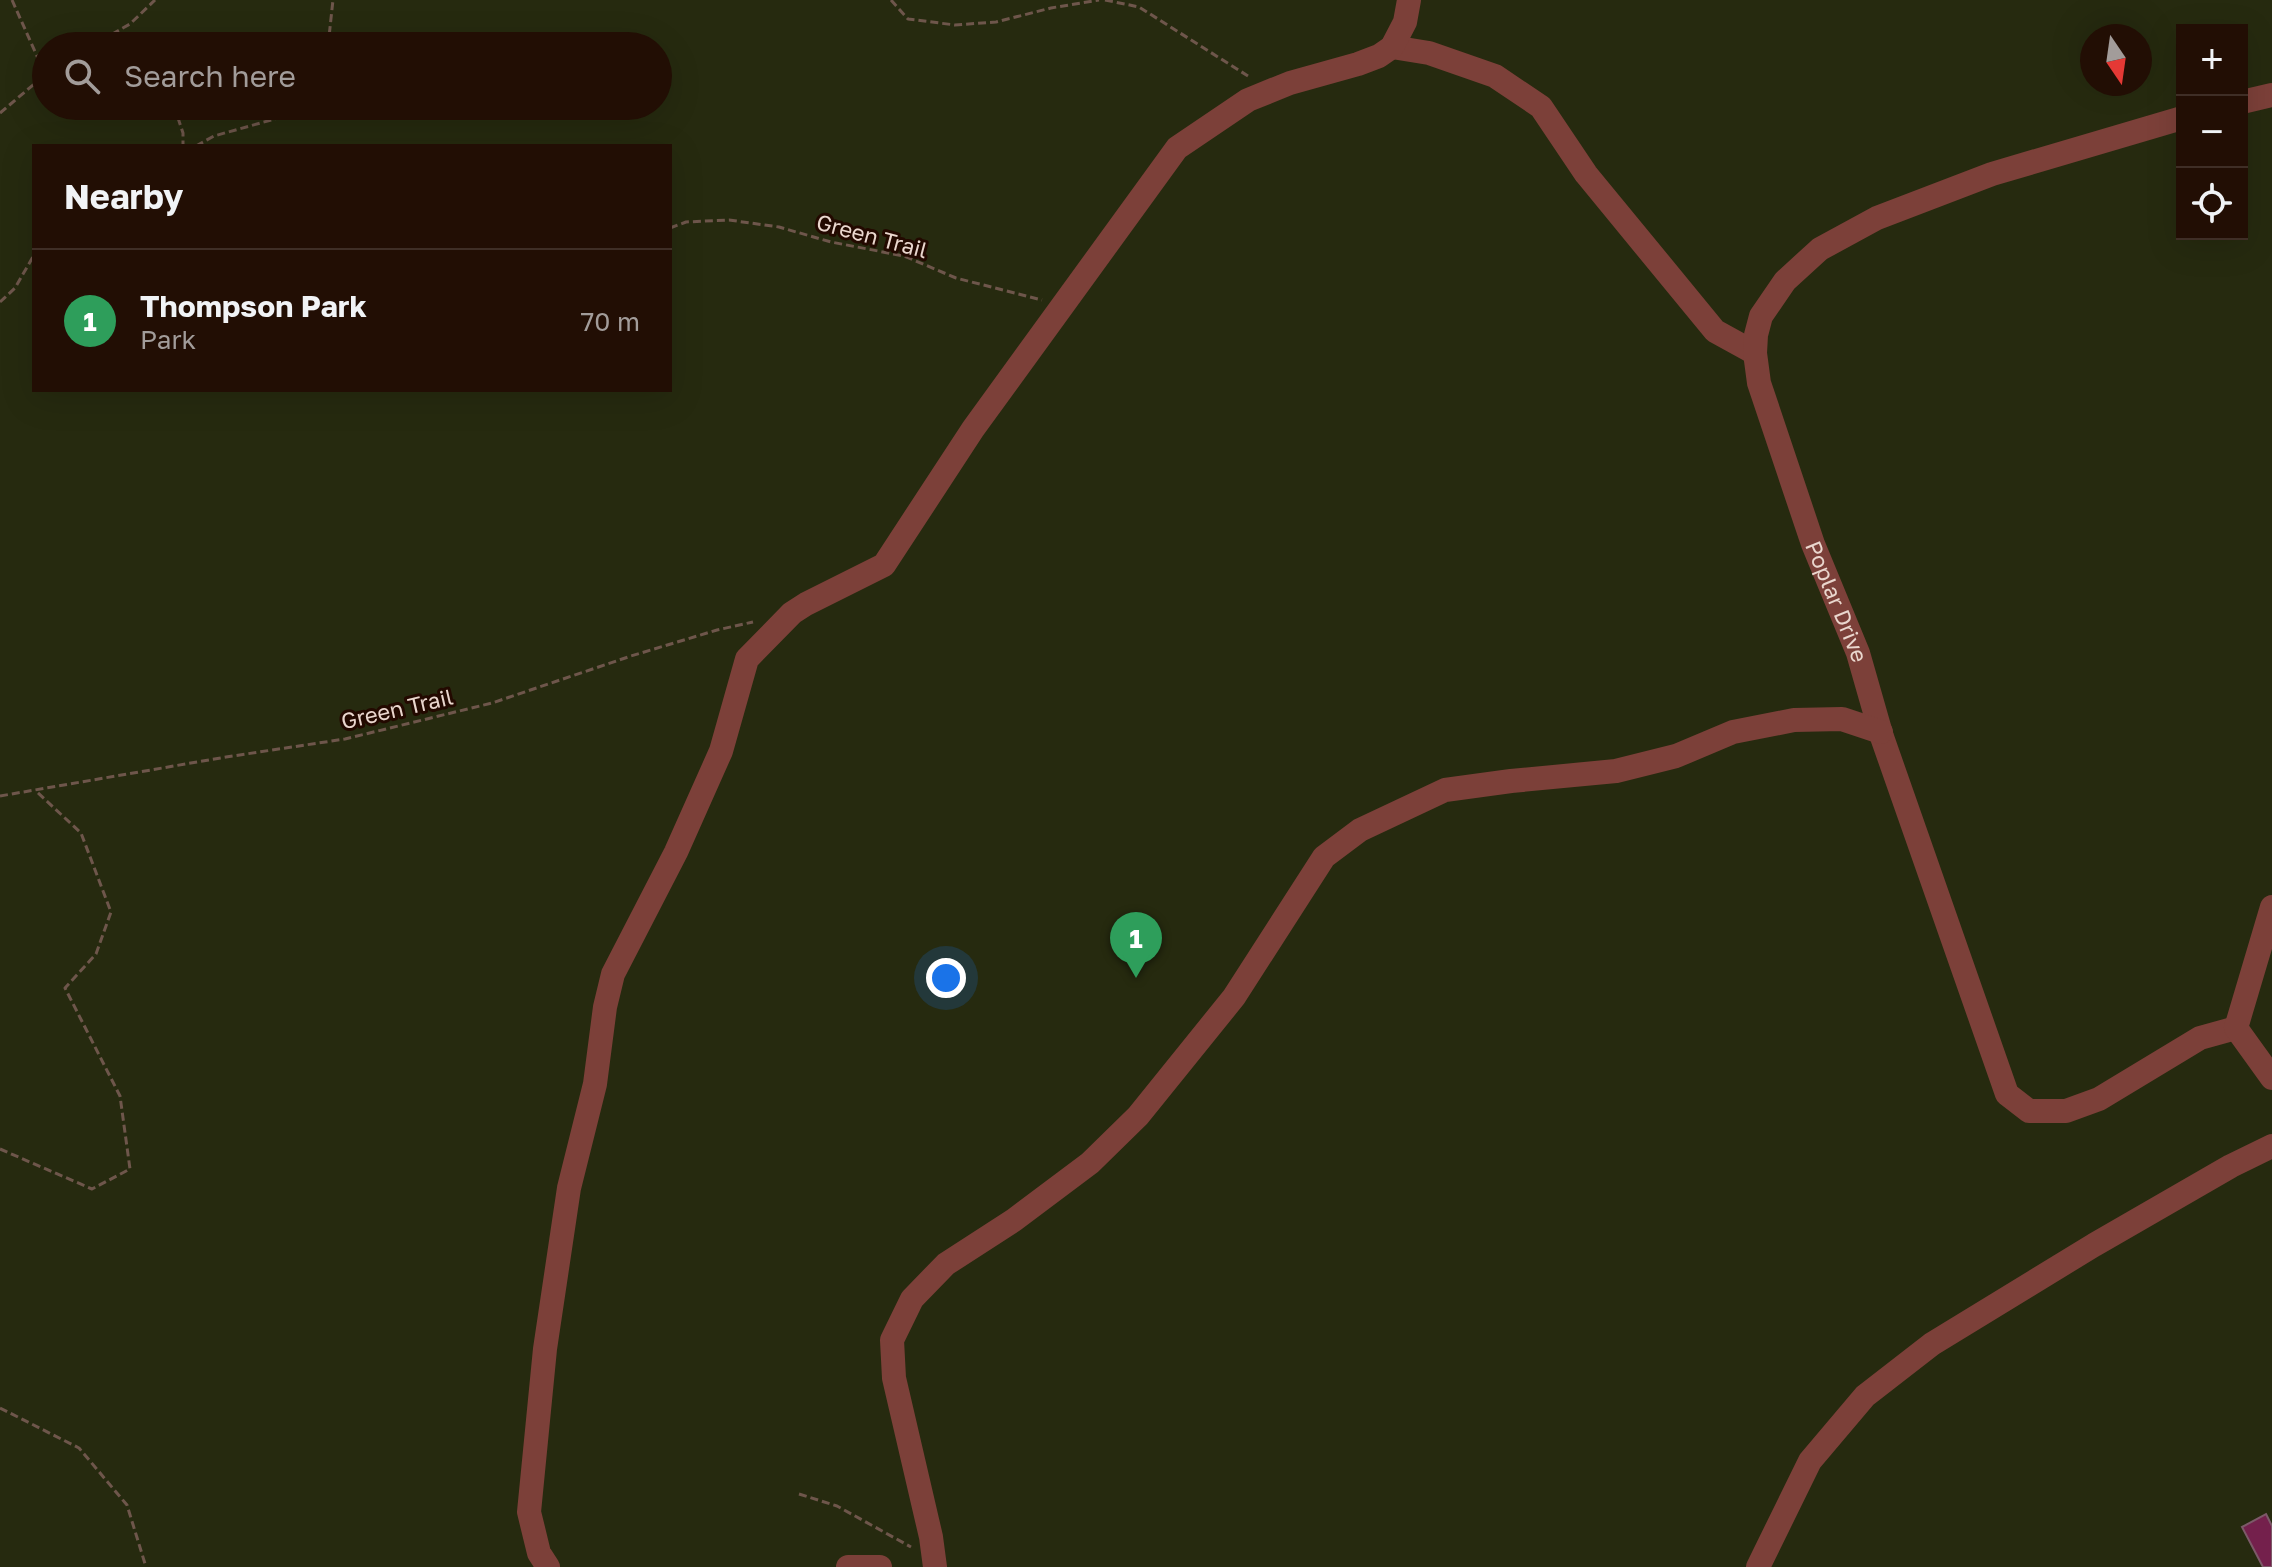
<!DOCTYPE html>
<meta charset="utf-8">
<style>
:root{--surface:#220e04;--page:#2e1c13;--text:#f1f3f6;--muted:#a29c9a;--line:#3f2e26;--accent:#ea580c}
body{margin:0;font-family:"Golos Text",sans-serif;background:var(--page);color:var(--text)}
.controls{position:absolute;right:24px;top:24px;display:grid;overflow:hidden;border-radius:0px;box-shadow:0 8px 32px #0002}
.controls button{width:72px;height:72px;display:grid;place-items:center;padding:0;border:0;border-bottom:2px solid var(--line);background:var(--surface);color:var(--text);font:40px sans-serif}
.compass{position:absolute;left:2080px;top:24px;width:72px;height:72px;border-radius:50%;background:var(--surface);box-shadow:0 8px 32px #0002;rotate:167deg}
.you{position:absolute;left:946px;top:978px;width:28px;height:28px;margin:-20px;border:6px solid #fff;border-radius:50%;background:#1a73e8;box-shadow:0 0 0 12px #1a73e833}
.badge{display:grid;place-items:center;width:52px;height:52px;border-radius:50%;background:var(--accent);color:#fff;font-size:26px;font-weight:700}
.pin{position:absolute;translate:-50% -66px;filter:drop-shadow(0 2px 4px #0008)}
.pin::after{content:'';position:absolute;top:42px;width:28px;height:24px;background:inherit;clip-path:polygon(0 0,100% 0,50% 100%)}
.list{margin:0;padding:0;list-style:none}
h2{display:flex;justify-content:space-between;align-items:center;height:104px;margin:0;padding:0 32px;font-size:34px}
h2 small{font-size:26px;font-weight:400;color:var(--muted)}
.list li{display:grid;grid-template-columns:52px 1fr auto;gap:24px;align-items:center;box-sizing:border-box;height:144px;padding:0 32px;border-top:2px solid var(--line)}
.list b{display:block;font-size:30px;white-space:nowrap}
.list p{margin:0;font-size:26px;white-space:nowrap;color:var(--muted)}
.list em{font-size:26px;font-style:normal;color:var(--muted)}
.icon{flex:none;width:44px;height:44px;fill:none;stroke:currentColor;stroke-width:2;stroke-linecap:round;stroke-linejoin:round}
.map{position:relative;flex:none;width:2272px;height:1567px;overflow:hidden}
.search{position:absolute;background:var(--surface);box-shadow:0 8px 32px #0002;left:32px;top:32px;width:640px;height:88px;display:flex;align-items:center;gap:20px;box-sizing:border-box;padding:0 28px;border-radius:44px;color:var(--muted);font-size:30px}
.panel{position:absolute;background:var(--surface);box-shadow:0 8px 32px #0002;left:32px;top:144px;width:640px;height:248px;border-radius:0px}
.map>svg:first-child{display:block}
</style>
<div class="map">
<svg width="2272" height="1567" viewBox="0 0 2272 1567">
<rect width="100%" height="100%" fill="#2d1205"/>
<path fill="#262a0f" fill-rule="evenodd" d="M0,0H2272V1567H0ZM2182,30H2242V234H2182ZM2092,36H2140V84H2092ZM46,46H658V106H46ZM34,146H670V390H34Z"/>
<path fill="#74204c" stroke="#7c5968" stroke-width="2" d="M2266,1514L2272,1526V1567H2263L2242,1527Z"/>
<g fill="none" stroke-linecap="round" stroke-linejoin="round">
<path stroke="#6e564b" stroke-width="3" stroke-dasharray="8 4" stroke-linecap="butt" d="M12,0L45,74
M891,0L908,19L955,25L996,22L1051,8L1099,0
M1105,0L1139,7L1248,76
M109,37L122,46
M91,46L130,24L155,0
M328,46L333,0
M174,106L183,133V146
M0,113L46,74
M196,146L214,136L289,115L297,106
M670,228L686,222L729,220L779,227L831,242L904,256L956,278L1042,300
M0,302L15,288L34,255
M0,796L226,757L345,739L492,703L631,656L717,630L753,622
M0,1149L92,1189L130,1169L120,1096L65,988L96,954L111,912L81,833L37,792
M0,1408L79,1448L127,1505L146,1567
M799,1494L837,1506L911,1547"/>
<g stroke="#7c4039" stroke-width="24">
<path d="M1392,47L1429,53L1495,76L1541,107L1586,174L1715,331L1755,353"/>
<path d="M2242,102L2272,95"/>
<path id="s1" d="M2182,118L1992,174L1877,218L1820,249L1785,281L1761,316L1756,335L1755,353L1759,383L1813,544L1858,653L1882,737L2007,1094L2029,1111H2066L2099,1099L2200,1038L2236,1028"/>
<path d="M2272,907L2236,1028L2272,1078"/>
<path d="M548,1567L539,1553L529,1512L545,1349L569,1188L595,1084L605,1007L613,974L676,852L721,751L747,659L792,613L806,604L884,565L973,429L1177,148L1248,100L1290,83L1358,64L1379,56L1392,47L1405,22L1409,0"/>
<path d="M848,1567H880"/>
<path d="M935,1567L931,1537L894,1378L892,1340L912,1299L946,1264L1014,1220L1090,1163L1138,1116L1234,997L1324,857L1360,830L1445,790L1511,781L1616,771L1676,756L1733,732L1794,720L1842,719L1881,732"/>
<path d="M1758,1567L1810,1461L1865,1396L1932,1344L2094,1245L2231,1166L2272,1146"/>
</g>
</g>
<g text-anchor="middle" stroke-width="6" stroke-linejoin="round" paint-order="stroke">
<g font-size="22" fill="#ead7ce" stroke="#230900">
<text transform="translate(872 236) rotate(15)" y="8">Green Trail</text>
<text dy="8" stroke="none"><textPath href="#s1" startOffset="776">Poplar Drive</textPath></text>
<text transform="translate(397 709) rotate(-13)" y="8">Green Trail</text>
</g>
</g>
</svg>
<div class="controls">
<button>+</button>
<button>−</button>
<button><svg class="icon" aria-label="locate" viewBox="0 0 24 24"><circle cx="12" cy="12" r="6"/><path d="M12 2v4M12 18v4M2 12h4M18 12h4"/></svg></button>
</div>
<svg class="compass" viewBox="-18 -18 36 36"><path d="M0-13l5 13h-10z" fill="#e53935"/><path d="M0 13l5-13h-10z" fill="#a29c9a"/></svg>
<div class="you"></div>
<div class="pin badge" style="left:1136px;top:978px;background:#2e9e5b">1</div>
<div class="search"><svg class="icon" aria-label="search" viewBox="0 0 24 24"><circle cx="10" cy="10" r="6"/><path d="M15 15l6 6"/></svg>Search here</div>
<section class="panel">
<h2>Nearby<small></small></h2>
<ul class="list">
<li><span class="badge" style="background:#2e9e5b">1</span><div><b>Thompson Park</b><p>Park</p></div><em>70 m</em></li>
</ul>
</section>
</div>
